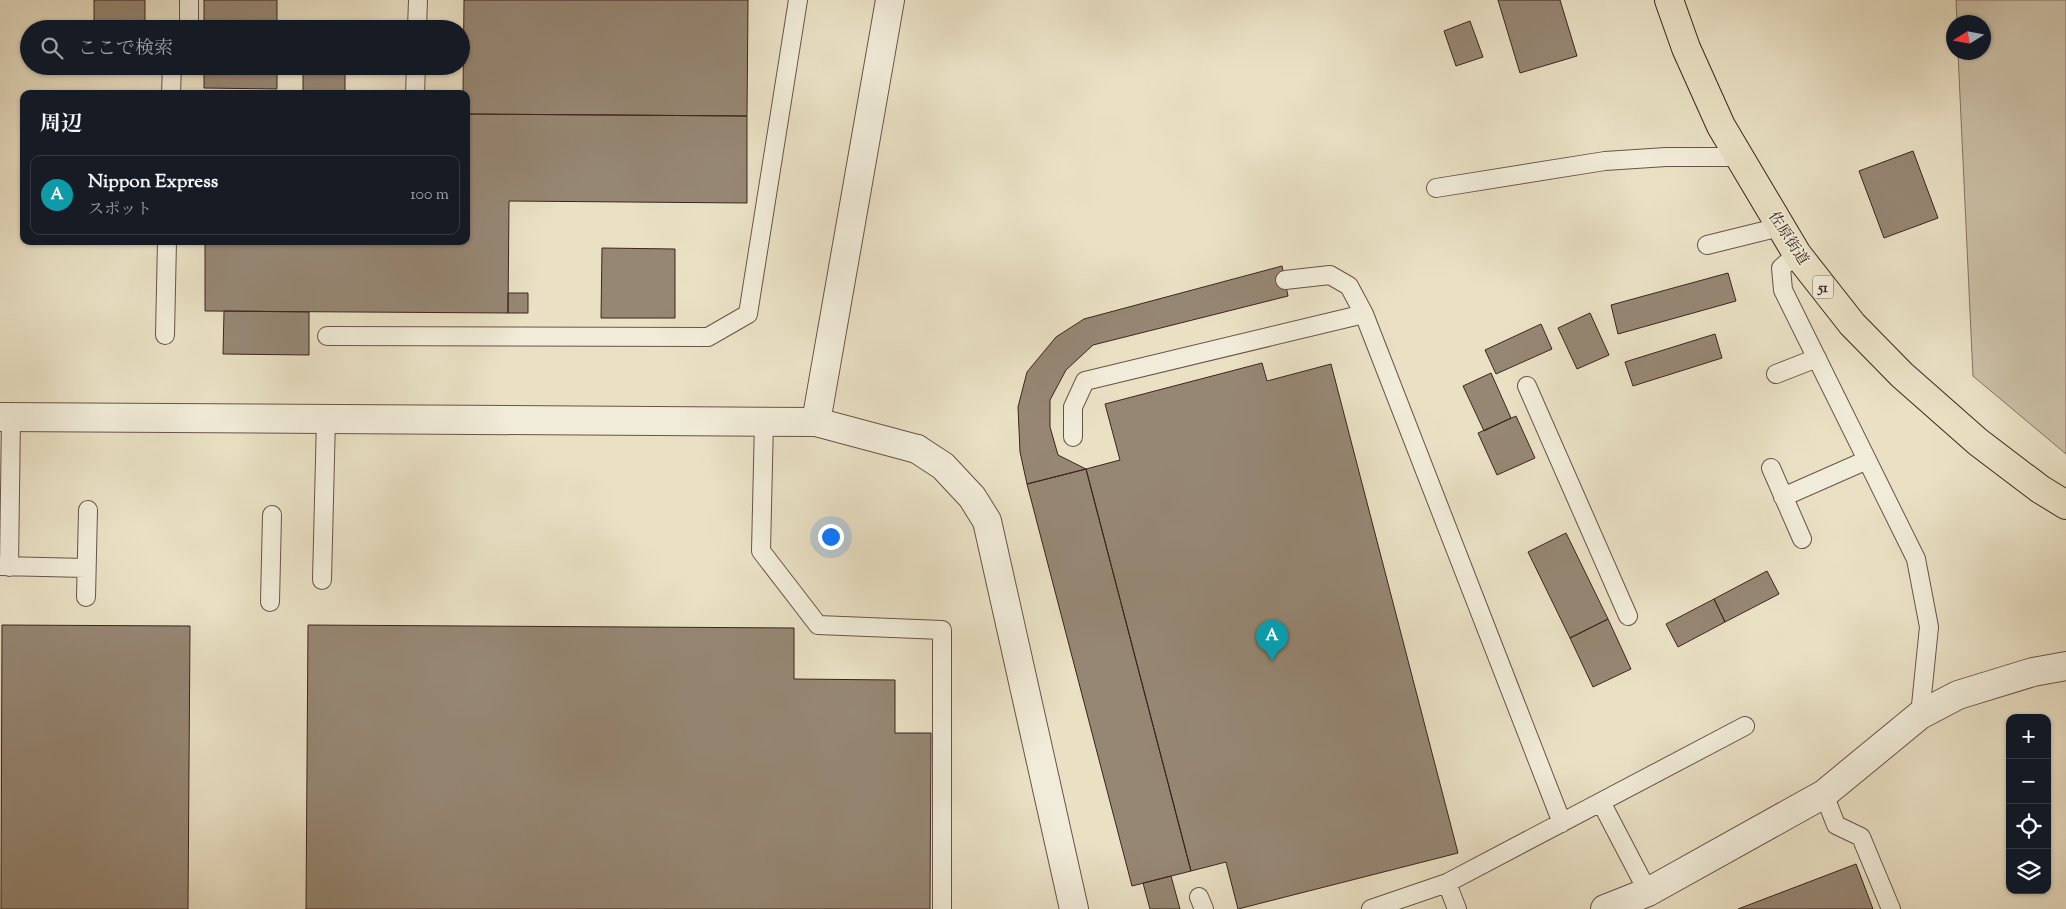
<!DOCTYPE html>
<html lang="ja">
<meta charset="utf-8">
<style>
:root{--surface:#171b24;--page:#20242c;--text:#f1f3f6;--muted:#9ea1a6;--line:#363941;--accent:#1a73e8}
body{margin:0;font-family:"Sorts Mill Goudy","Noto Serif JP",serif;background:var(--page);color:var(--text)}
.controls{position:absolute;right:15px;bottom:15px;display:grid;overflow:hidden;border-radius:10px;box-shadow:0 1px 4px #0004}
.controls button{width:45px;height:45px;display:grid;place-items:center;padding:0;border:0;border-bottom:1px solid var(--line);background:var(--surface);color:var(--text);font:25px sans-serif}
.compass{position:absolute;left:1946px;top:15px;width:45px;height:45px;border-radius:50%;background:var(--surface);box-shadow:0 1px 4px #0004;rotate:259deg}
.you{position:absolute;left:830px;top:536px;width:18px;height:18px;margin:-12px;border:4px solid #fff;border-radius:50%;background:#1a73e8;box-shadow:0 0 0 8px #1a73e833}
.badge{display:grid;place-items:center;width:32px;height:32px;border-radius:50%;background:var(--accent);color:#fff;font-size:16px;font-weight:700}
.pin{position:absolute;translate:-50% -41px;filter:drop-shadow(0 1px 2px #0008)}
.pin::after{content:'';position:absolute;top:26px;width:18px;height:15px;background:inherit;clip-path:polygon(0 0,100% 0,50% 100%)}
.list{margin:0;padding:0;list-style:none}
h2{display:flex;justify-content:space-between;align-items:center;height:65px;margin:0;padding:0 20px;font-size:21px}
h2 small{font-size:16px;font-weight:400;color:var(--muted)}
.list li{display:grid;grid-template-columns:32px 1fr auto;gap:15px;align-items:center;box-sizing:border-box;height:80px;margin:0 10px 10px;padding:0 10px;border:1px solid var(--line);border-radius:10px}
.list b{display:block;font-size:19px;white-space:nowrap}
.list p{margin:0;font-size:16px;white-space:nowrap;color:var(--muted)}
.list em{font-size:16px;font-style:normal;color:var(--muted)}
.icon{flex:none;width:28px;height:28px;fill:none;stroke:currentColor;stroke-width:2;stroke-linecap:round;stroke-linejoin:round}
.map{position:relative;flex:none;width:2066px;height:909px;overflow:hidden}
.search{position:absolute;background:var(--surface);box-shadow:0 1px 4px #0004;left:20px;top:20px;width:450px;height:55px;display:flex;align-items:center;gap:12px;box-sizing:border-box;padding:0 18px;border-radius:28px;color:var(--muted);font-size:19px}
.panel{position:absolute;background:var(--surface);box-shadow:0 1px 4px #0004;left:20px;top:90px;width:450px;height:155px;border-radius:10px}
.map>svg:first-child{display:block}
</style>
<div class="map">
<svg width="2066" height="909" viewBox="0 0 2066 909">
<rect width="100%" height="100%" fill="#eae1c5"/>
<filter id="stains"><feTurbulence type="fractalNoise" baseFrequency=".004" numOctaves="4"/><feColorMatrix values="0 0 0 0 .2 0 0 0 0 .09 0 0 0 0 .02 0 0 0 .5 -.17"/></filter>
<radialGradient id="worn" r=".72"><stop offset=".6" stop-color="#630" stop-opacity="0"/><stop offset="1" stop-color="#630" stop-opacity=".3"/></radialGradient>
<path fill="#ccc1a8" stroke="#847362" d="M1956,0H2066V454L1973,376L1958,53L1984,52V22H1957Z"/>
<path fill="#968774" stroke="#3c251d" d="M94,0H145V24H94Z
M204,0H277V29H204Z
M464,0H748L747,116L466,114V94H463Z
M1498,0H1560L1577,56L1520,73Z
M1470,21L1483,57L1456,66L1444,31Z
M204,66H277V89L204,88Z
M303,71H345V94H303Z
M466,114L747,116V203L509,201L508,313L205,311V241H466Z
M1913,151L1938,218L1884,238L1859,171Z
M602,248L675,249V318H601Z
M1282,266L1288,296L1093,345L1066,370L1050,400V427L1058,455L1086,469L1027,484L1020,452L1018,407L1027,372L1056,337L1084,319Z
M1728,273L1736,301L1618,334L1611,305Z
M508,293H528V313H508Z
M224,311L309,312V355L223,354Z
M1590,313L1609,355L1577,369L1558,328Z
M1541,324L1552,349L1496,374L1485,350Z
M1715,334L1722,358L1633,386L1625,362Z
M1262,363L1267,381L1331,364L1458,853L1238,909L1226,862L1191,871L1086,469L1120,460L1105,404Z
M1491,373L1511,418L1484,431L1463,386Z
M1516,416L1535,458L1497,475L1478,433Z
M1086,469L1191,871L1132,886L1027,484Z
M1566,533L1608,619L1570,638L1528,552Z
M1767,571L1779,594L1725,622L1714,599Z
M1714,599L1725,622L1678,647L1666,624Z
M1608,619L1631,669L1593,687L1570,638Z
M2,625L190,626L188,909H1Z
M308,625L794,628V679L895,680V733H931L930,909H306Z
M1856,864L1873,909H1738Z
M1171,876L1180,909H1150L1143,883Z"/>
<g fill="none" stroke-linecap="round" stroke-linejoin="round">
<g stroke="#685447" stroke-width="20">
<path id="service" d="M189,29V0
M417,29L418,0
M171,94L172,66
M415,94L416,66
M1436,188L1605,161L1666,157H1739
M1707,245L1780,227
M1797,254L1781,268L1783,290L1916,559L1929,627L1920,715
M1285,280L1330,275L1349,286L1364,314
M165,335L167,241
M327,336L708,337L748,314L798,0
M1776,374L1817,358
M1527,386L1628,616
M764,421L761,551L818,625L942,630V909
M1073,437V407L1085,381L1364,314L1562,823
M1771,468L1802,539
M1783,497L1867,460
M0,566L86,568
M9,567L11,417
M322,580L326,419
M86,597L88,510
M270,602L272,515
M1824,794L1836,825L1861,837L1891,909
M1601,802L1648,892
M1447,883L1457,909
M1199,897L1204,909
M1371,909L1447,883L1745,726"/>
</g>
<g stroke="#685447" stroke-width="30">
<path id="minor" d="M917,449L943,466L972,497L987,521L1074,909
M1605,909L1648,892L1824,794L1920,715L1958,695L2033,672L2066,666"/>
</g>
<g stroke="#685447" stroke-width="30">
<path id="tertiary" d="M0,417L816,422L917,449
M816,422L890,0"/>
</g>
<g stroke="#3c251d" stroke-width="30">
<path id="trunk" d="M1669,0L1686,48L1721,126L1797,254L1852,324L1902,375L1978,442L2040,489L2066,505"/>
</g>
<use href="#service" stroke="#f1ecd9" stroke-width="18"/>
<use href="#minor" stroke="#f1ecd9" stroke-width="28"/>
<use href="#tertiary" stroke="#f1ecd9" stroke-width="28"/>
<use href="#trunk" stroke="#eae1c5" stroke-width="28"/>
</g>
<g text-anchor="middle" stroke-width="4" stroke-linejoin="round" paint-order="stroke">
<rect fill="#f1ecd9" stroke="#726155" stroke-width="1" x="1813" y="275.5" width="20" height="23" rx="4"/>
<g font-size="14" font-weight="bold" fill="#3c251d">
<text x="1823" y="292">51</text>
</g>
<g font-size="15" fill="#3c251d" stroke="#f1ecd9">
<text transform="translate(1789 238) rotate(57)" y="5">佐原街道</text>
</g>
</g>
<rect width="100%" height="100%" filter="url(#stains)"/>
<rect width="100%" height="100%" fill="url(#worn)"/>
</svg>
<div class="controls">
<button>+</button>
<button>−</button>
<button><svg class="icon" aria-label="locate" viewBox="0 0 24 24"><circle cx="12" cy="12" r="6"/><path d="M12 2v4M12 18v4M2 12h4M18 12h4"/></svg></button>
<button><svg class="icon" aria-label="layers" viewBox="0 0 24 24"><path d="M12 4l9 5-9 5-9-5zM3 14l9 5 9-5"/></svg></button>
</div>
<svg class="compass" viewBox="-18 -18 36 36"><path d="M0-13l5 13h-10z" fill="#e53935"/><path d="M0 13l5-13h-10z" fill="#9ea1a6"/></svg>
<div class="you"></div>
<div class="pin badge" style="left:1272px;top:661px;background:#0f9aa8">A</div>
<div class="search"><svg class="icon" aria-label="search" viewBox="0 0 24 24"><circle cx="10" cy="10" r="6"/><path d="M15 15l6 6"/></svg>ここで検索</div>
<section class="panel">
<h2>周辺<small></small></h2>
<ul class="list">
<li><span class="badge" style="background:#0f9aa8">A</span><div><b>Nippon Express</b><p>スポット</p></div><em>100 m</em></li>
</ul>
</section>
</div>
